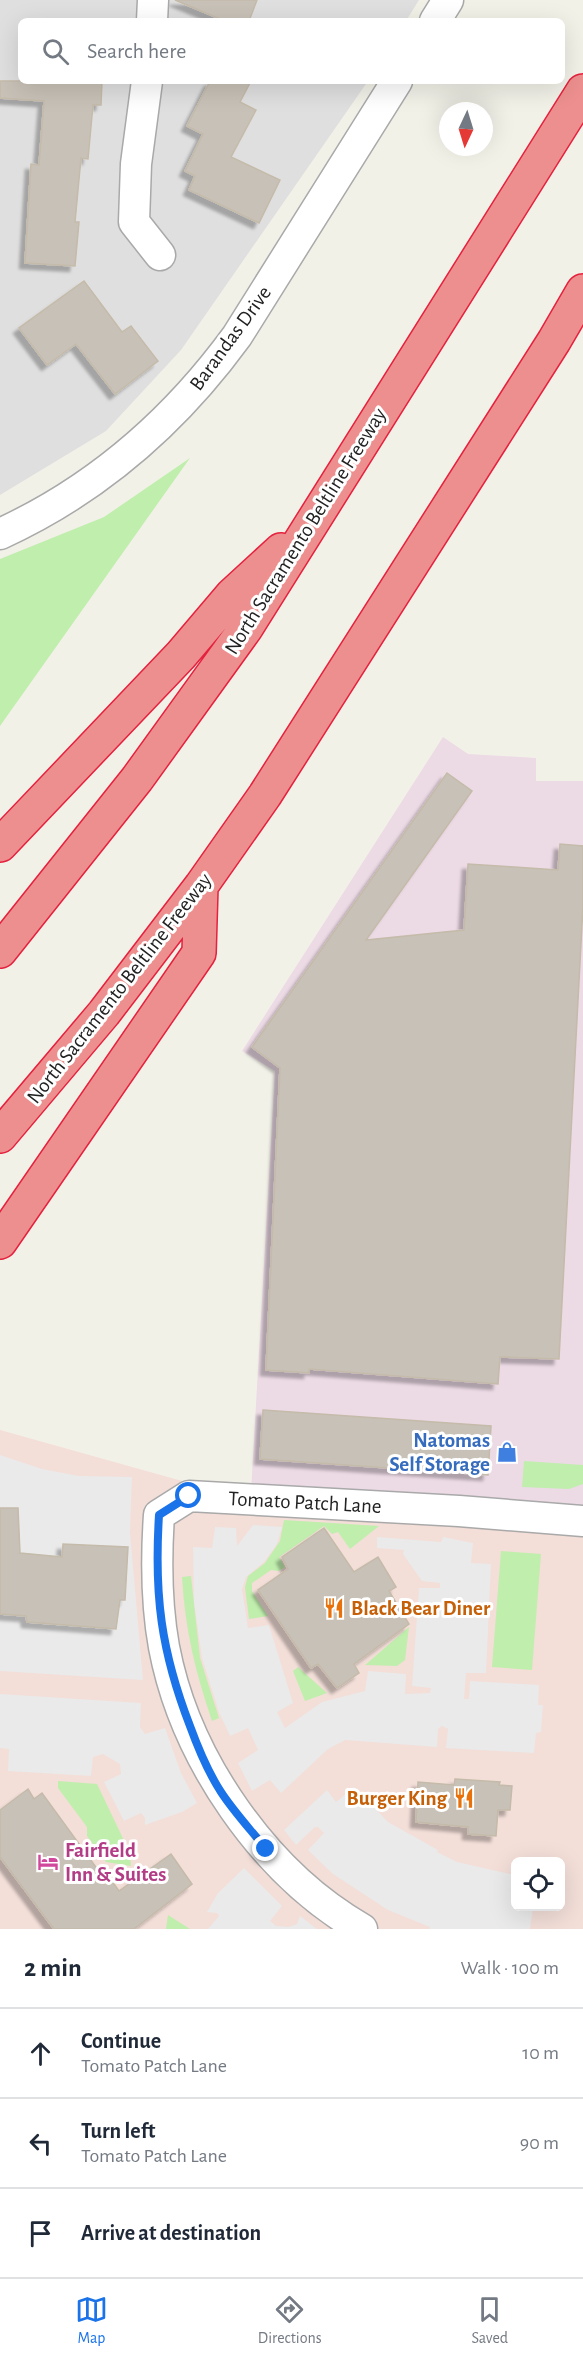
<!DOCTYPE html>
<meta charset="utf-8">
<style>
:root{--surface:#fff;--page:#f6f6f7;--text:#1f2937;--muted:#747a83;--line:#e0e1e3;--accent:#1a73e8}
body{margin:0;font-family:"Alegreya Sans",sans-serif;background:var(--page);color:var(--text)}
.controls{position:absolute;right:18px;bottom:18px;display:grid;overflow:hidden;border-radius:9px;box-shadow:0 6px 24px #0002}
.controls button{width:54px;height:54px;display:grid;place-items:center;padding:0;border:0;border-bottom:2px solid var(--line);background:var(--surface);color:var(--text);font:30px sans-serif}
.compass{position:absolute;left:439px;top:102px;width:54px;height:54px;border-radius:50%;background:var(--surface);box-shadow:0 6px 24px #0002;rotate:184deg}
.stop{position:absolute;width:18px;height:18px;margin:-14px;border:4px solid #1a73e8;border-radius:50%;background:#fff}
.stop.end{background:#1a73e8;border-color:#fff;box-shadow:0 2px 6px #0008}
.list{margin:0;padding:0;list-style:none}
h2{display:flex;justify-content:space-between;align-items:center;height:78px;margin:0;padding:0 24px;font-size:26px}
h2 small{font-size:20px;font-weight:400;color:var(--muted)}
.list li{display:grid;grid-template-columns:39px 1fr auto;gap:18px;align-items:center;box-sizing:border-box;height:90px;padding:0 24px;border-top:2px solid var(--line)}
.list b{display:block;font-size:22px;white-space:nowrap}
.list p{margin:0;font-size:20px;white-space:nowrap;color:var(--muted)}
.list em{font-size:20px;font-style:normal;color:var(--muted)}
.icon{flex:none;width:33px;height:33px;fill:none;stroke:currentColor;stroke-width:2;stroke-linecap:round;stroke-linejoin:round}
.map{position:relative;flex:none;width:583px;height:1929px;overflow:hidden}
.search{position:absolute;background:var(--surface);box-shadow:0 6px 24px #0002;left:18px;right:18px;top:18px;height:66px;display:flex;align-items:center;gap:15px;box-sizing:border-box;padding:0 21px;border-radius:9px;color:var(--muted);font-size:22px}
.sheet{height:348px;background:var(--surface)}
nav{display:flex;justify-content:space-around;align-items:center;box-sizing:border-box;height:84px;border-top:2px solid var(--line);background:var(--surface);font-size:16px;color:var(--muted)}
nav a{display:grid;justify-items:center;gap:3px}
nav .on{color:var(--accent)}
.map>svg:first-child{display:block}
</style>
<div class="map">
<svg width="583" height="1929" viewBox="0 0 583 1929">
<defs>
<filter id="shadow"><feDropShadow dx="-5.5" dy="5.5" stdDeviation="1.5" flood-color="#0004"/></filter>
</defs>
<rect width="100%" height="100%" fill="#f2f1e8"/>
<path fill="#e0dfdf" d="M0,0H419L406,21H21V81H368L181,350L106,431L0,495Z"/>
<path fill="#f3ded8" fill-rule="evenodd" d="M0,1430L207,1488L583,1509V1929H0ZM516,1862H560V1906H516Z"/>
<path fill="#ecdae5" d="M443,737L468,754L536,758V781H583V1509L251,1492L275,1071L242,1051Z"/>
<path fill="#c0eead" d="M190,458L0,726V559L104,517Z
M524,1461L583,1465V1484L569,1489L522,1487Z
M284,1520L379,1526L350,1549L338,1532L332,1534L324,1526L279,1557L285,1567L279,1571L271,1570L252,1583V1591L268,1616L249,1619L245,1587L248,1576L265,1563L280,1541Z
M501,1551L541,1554L532,1670L492,1667Z
M191,1576L200,1658L219,1718L212,1721C195,1671 185,1629 182,1577Z
M409,1627L405,1660L397,1666L365,1665Z
M298,1667L327,1693L305,1701L293,1671Z
M58,1781L97,1784L130,1853L131,1866L106,1862L87,1836V1827L58,1788Z
M168,1915L190,1929H166Z"/>
<path fill="#eaeaea" d="M0,1455L42,1469L79,1476L132,1477L130,1532L143,1680L0,1671Z
M253,1525L282,1527L277,1544L264,1562L246,1577L242,1589L248,1628L269,1625L293,1703L277,1712L285,1728L322,1702L365,1691L368,1671L406,1674L405,1694L430,1693L431,1688L412,1686L419,1588H440V1583L422,1581L403,1554L404,1550L377,1548V1537L441,1542L443,1537L473,1543L471,1563L491,1564L486,1673H466L464,1699H469L470,1681L539,1685L538,1705H543L541,1732L536,1733L534,1753L446,1748L448,1729L442,1726L438,1729L437,1747L345,1740L328,1749L281,1793L270,1780L252,1791L238,1763L258,1750L248,1728L230,1736L219,1712L202,1658L194,1602L193,1547L212,1548L215,1527L236,1528L237,1546Z
M0,1694L141,1703L140,1727L145,1734L165,1728L181,1773L197,1803L182,1812L145,1825V1818L141,1813L124,1821L104,1782L121,1774L120,1764L103,1754L93,1757L91,1776L8,1771L9,1749L0,1748Z
M354,1787L388,1822L438,1850L437,1852L457,1862L515,1875L516,1906L533,1907L530,1929H429L430,1927L388,1910L333,1874L308,1850L324,1833L318,1827H315L296,1845L284,1830L327,1790L336,1802Z
M244,1868L282,1906L270,1921L276,1926L289,1927L297,1924L300,1916L317,1929H208L219,1916L217,1913L207,1912L218,1893Z"/>
<path fill="#c8c1b7" stroke="#c5bbaa" stroke-width="1.5" filter="url(#shadow)" d="M175,0H257L249,21H225Z
M0,81H102L101,105H93L88,159L81,158L75,222H79L75,266L25,263L31,164L39,165L44,101L0,98Z
M210,81H251L240,102L256,110L231,157L280,180L259,223L189,190L195,176L185,171L203,134L187,126Z
M84,281L122,332L131,326L158,361L115,394L76,344L47,365L19,328Z
M447,773L472,791L366,940L464,930L468,864L558,870L560,844L583,846V906L559,1359L500,1357L498,1384L309,1369V1373L266,1370L280,1068L252,1047Z
M263,1410L491,1426L488,1475L260,1459Z
M0,1508H18L20,1553L62,1557L63,1544L128,1547L125,1600H120L116,1629L27,1622L26,1616L0,1614Z
M324,1528L354,1572L378,1557L396,1587L389,1591L409,1624L354,1664L359,1673L337,1688L318,1664L311,1668L258,1590L288,1569L282,1557Z
M455,1779L500,1782L499,1785L512,1786L510,1810H498L496,1836L468,1834V1827L416,1822L418,1782L454,1785Z
M28,1789L34,1799L42,1793L98,1870L102,1867L119,1891L171,1854L192,1884L134,1929H54L0,1857V1810Z"/>
<g fill="none" stroke-linecap="round" stroke-linejoin="round">
<g stroke="#a9a9a9" stroke-width="33">
<path id="minor" d="M152,21L153,0
M435,21L448,0
M147,81L136,164L134,222L160,255
M0,534C96,490 175,421 237,336L397,81
M362,1929C264,1873 185,1758 164,1647C156,1603 156,1559 159,1515L189,1496L459,1511L583,1521"/>
</g>
<g stroke="#e5213e" stroke-width="36">
<path id="motorway" d="M0,845L181,655L232,595L281,550
M0,951L137,779L246,628L583,91
M0,1136L104,1013L201,886L265,795L554,341L583,291
M0,1242L199,953L201,886"/>
</g>
<use href="#minor" stroke="#fff" stroke-width="30"/>
<use href="#motorway" stroke="#ec8f8e" stroke-width="33"/>
</g>
<g fill="none" stroke-linecap="round" stroke-linejoin="round">
<path stroke="#1a73e8" stroke-width="8" d="M189,1496L159,1515C154,1595 161,1651 190,1726C198,1748 208,1772 221,1792C234,1812 251,1830 266,1849"/>
</g>
<defs>
<g id="shop-bare" transform="scale(1.62)"><path d="M-5-2.5h2.3a2.7 3.5 0 0 1 5.4 0H5L5.5 6h-11ZM-1.5-2.5h3a1.5 2.3 0 0 0-3 0Z" fill="#3f7fe0" stroke="#fff" stroke-width="2.5" paint-order="stroke"/></g>
<g id="restaurant-bare" transform="scale(1.62)"><path d="M-5-6h1v4h1v-4h1v4h1v-4h1v5L-1.5 .5V6h-2V.5L-5-1ZM5-6V6H3V1.5H1.5Q1.5-4 5-6Z" fill="#e8710a" stroke="#fff" stroke-width="2.5" paint-order="stroke"/></g>
<g id="hotel-bare" transform="scale(1.62)"><path d="M-6-4.5h1.5V1H6V5H4.5V3h-9V5H-6ZM-4 0a1.8 1.8 0 1 1 3.6 0ZM.5 0V-2.5h3Q6-2.5 6 0Z" fill="#d1479c" stroke="#fff" stroke-width="2.5" paint-order="stroke"/></g>
</defs>
<g fill-rule="evenodd">
<use href="#shop-bare" x="507" y="1452"/>
<use href="#restaurant-bare" x="334" y="1608"/>
<use href="#restaurant-bare" x="464" y="1798"/>
<use href="#hotel-bare" x="48" y="1862"/>
</g>
<g text-anchor="middle" stroke-width="6" stroke-linejoin="round" paint-order="stroke">
<g font-size="21" fill="#222" stroke="#fff">
<text transform="translate(230 338) rotate(-54)" y="7">Barandas Drive</text>
<text transform="translate(305 531) rotate(-58)" y="7">North Sacramento Beltline Freeway</text>
<text transform="translate(119 988) rotate(-52)" y="7">North Sacramento Beltline Freeway</text>
<text transform="translate(305 1502) rotate(3)" y="7">Tomato Patch Lane</text>
</g>
<g font-size="21" font-weight="bold" fill="#366cbe" stroke="#fff" text-anchor="end">
<text x="490" y="1447">Natomas<tspan x="490" dy="24">Self Storage</tspan></text>
</g>
<g font-size="21" font-weight="bold" fill="#c56008" stroke="#fff" text-anchor="start">
<text x="351" y="1615">Black Bear Diner</text>
<text x="447" y="1805" text-anchor="end">Burger King</text>
</g>
<g font-size="21" font-weight="bold" fill="#b23c85" stroke="#fff" text-anchor="start">
<text x="65" y="1857">Fairfield<tspan x="65" dy="24">Inn &amp; Suites</tspan></text>
</g>
</g>
</svg>
<div class="controls">
<button><svg class="icon" aria-label="locate" viewBox="0 0 24 24"><circle cx="12" cy="12" r="6"/><path d="M12 2v4M12 18v4M2 12h4M18 12h4"/></svg></button>
</div>
<svg class="compass" viewBox="-18 -18 36 36"><path d="M0-13l5 13h-10z" fill="#e53935"/><path d="M0 13l5-13h-10z" fill="#747a83"/></svg>
<div class="stop" style="left:189px;top:1496px"></div>
<div class="stop end" style="left:266px;top:1849px"></div>
<div class="search"><svg class="icon" aria-label="search" viewBox="0 0 24 24"><circle cx="10" cy="10" r="6"/><path d="M15 15l6 6"/></svg>Search here</div>
</div>
<section class="sheet">
<h2>2 min<small>Walk · 100 m</small></h2>
<ul class="list">
<li><svg class="icon" aria-label="ahead" viewBox="0 0 24 24"><path d="M12 20V5M6 11l6-6 6 6"/></svg><div><b>Continue</b><p>Tomato Patch Lane</p></div><em>10 m</em></li>
<li><svg class="icon" aria-label="left" viewBox="0 0 24 24"><path d="M17 20v-9H6M10 6l-5 5 5 5"/></svg><div><b>Turn left</b><p>Tomato Patch Lane</p></div><em>90 m</em></li>
<li><svg class="icon" aria-label="arrive" viewBox="0 0 24 24"><path d="M6 21V4h12l-3 4 3 4H6"/></svg><div><b>Arrive at destination</b></div></li>
</ul>
</section>
<nav>
<a class="on"><svg class="icon" aria-label="map" viewBox="0 0 24 24"><path d="M3 6l6-2 6 2 6-2v14l-6 2-6-2-6 2zM9 4v14M15 6v14"/></svg>Map</a>
<a><svg class="icon" aria-label="directions" viewBox="0 0 24 24"><path d="M12 3l9 9-9 9-9-9zM9 14v-3h6M13 9l2 2-2 2"/></svg>Directions</a>
<a><svg class="icon" aria-label="saved" viewBox="0 0 24 24"><path d="M7 4h10v16l-5-4-5 4z"/></svg>Saved</a>
</nav>
